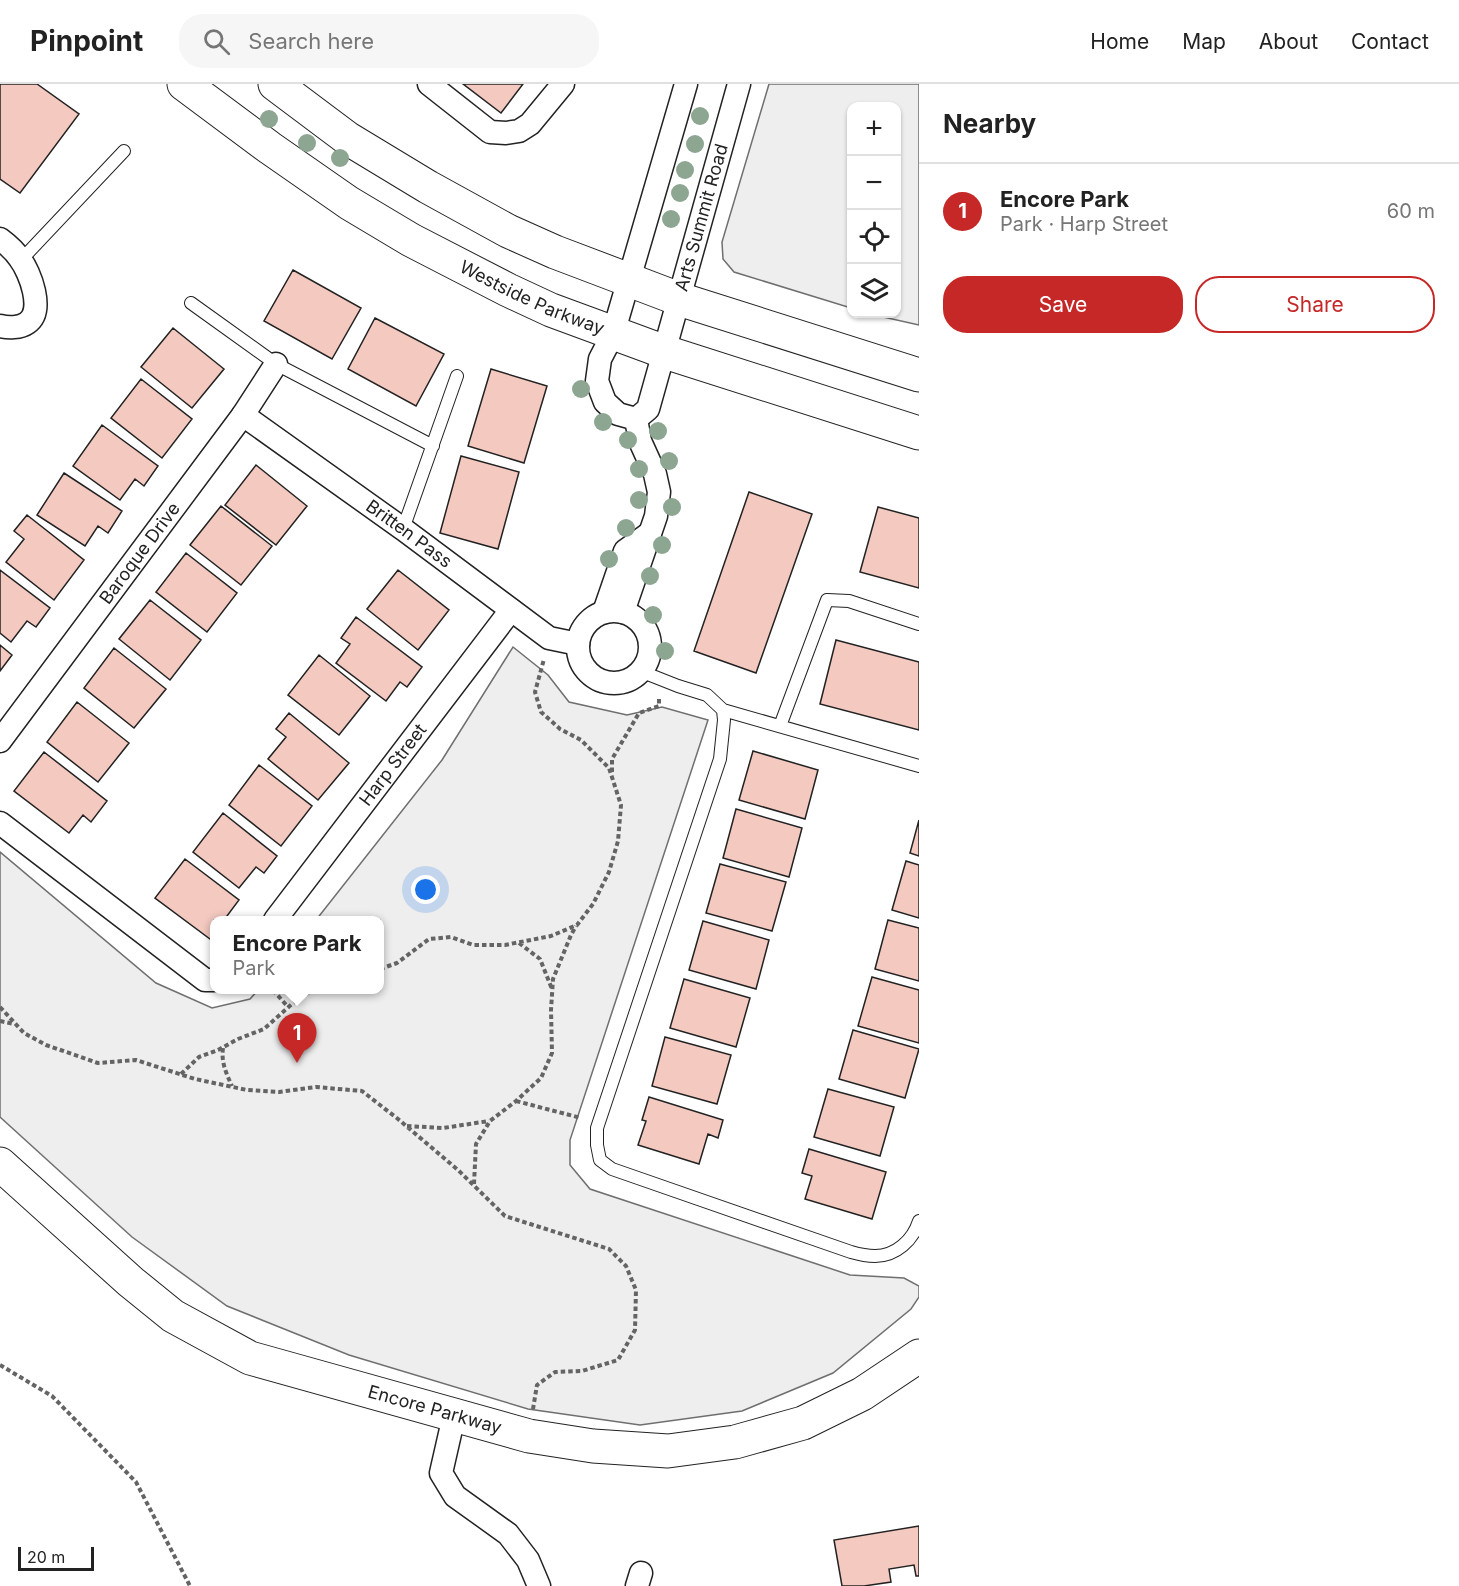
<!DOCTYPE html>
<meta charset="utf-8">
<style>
:root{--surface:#fff;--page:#f6f6f6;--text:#222;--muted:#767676;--line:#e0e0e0;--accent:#c62828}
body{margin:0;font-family:Inter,sans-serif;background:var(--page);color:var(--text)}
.controls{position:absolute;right:18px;top:18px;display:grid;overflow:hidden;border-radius:12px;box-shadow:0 2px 4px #0004}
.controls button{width:54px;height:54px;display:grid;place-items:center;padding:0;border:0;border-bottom:2px solid var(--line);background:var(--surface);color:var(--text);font:30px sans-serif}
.scale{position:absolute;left:18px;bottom:15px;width:76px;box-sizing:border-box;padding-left:6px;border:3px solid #222;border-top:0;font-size:16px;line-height:21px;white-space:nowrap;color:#222;-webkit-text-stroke:4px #fff;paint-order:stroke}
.you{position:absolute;left:426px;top:806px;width:21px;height:21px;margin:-15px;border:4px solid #fff;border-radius:50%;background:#1a73e8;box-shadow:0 0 0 9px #1a73e833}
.badge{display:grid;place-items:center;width:39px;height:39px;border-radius:50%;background:var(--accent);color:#fff;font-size:20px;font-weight:700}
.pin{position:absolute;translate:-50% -50px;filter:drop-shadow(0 2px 3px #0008)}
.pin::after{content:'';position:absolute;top:32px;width:21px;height:18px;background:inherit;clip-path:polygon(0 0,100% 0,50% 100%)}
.popup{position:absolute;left:210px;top:832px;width:174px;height:78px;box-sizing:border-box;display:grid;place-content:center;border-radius:12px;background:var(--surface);filter:drop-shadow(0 2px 4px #0005);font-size:20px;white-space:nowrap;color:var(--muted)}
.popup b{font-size:22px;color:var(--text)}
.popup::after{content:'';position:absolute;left:50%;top:100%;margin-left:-12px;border:12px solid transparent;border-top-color:var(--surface)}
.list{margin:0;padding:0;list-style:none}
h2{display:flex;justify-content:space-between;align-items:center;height:78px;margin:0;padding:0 24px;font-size:26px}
h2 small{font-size:20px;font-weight:400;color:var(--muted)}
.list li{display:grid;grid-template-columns:39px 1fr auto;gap:18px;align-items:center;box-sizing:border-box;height:96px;padding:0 24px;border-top:2px solid var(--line)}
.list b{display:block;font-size:22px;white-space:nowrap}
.list p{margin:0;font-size:20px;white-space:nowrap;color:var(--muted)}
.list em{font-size:20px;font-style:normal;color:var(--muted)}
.actions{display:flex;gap:12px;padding:18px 24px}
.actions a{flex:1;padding:14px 0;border:2px solid var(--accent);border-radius:24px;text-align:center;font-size:21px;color:var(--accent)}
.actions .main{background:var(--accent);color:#fff}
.icon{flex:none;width:33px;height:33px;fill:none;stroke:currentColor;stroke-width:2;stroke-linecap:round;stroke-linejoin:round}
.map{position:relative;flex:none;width:919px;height:1502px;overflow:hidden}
header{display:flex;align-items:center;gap:36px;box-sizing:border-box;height:84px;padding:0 30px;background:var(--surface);border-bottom:2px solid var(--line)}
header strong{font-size:28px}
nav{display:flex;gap:33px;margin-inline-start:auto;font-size:21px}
.search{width:420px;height:54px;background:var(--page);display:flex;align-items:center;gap:15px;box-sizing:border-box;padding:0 21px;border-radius:24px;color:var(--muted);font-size:22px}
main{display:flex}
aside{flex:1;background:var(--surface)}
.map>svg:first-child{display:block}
</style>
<header>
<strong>Pinpoint</strong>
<div class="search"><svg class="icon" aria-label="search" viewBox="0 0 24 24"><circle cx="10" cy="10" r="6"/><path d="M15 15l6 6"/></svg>Search here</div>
<nav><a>Home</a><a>Map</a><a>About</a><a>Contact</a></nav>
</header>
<main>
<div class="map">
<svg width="919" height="1502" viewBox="0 0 919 1502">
<rect width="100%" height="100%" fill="#fff"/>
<path fill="#eee" stroke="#6f6f6f" stroke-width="1.5" d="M769,0H919V241L870,230H896V22H852L851,224L734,188L723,175L722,158Z
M513,563L548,591L569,618L627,631L662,623L708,636L570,1056V1081L590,1105L850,1191L904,1194L919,1202V1213L911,1225L833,1289L742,1327L640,1341L528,1325L349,1271L227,1222L132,1153L0,1033V768L156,899L212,924L250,915L258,906H380V836H316L442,676Z"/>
<path fill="#f3c9c0" stroke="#222" stroke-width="1.5" d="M0,0H37L79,30L20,109L0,95Z
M463,0H523L501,29Z
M293,186L361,224L332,275L264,237Z
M375,234L444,270L416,322L348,285Z
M173,244L224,285L192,324L141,283Z
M491,285L547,302L524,379L468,362Z
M141,295L192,335L162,374L111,334Z
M102,341L158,382L144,402L135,395L120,416L73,382Z
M461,372L519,388L498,465L440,449Z
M256,381L307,422L276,461L225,421Z
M64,389L122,427L108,449L98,442L85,462L37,431Z
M749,408L812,430L756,589L694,567Z
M221,422L272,462L241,501L190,461Z
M878,423L919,434V504L860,488Z
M27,431L84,476L54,516L6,478L24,455L14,447Z
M186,469L237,509L207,548L156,508Z
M0,486L50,524L36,543L27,537L11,558L0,549Z
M398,486L449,526L418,566L367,525Z
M150,516L201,556L170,596L119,555Z
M356,533L422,583L407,603L400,598L386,617L336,579L350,560L341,554Z
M836,556L919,578V646L820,620Z
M0,561L12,571L0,587Z
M114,564L166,605L134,644L84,604Z
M319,571L370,612L339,651L288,611Z
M77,618L129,659L98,698L47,658Z
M289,629L349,679L318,716L268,675L286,653L276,645Z
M753,667L818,686L805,735L739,716Z
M44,668L107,717L91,738L83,731L69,749L14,707Z
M259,681L312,722L281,762L229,721Z
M736,725L802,744L789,793L723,774Z
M223,729L277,772L264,789L256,783L239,804L193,768Z
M919,736V772L910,769Z
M185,775L239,816L224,836H214V850L210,855L155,814Z
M906,777L919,781V834L892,826Z
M720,780L786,798L772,847L706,829Z
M888,836L919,844V897L875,885Z
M703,837L769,856L756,905L689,886Z
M872,893L919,906V959L858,942Z
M684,895L750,914L736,963L670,944Z
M853,946L919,965L905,1014L839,995Z
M665,953L731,971L717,1020L652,1002Z
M828,1005L894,1023L880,1072L814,1053Z
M649,1013L723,1036L718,1054L708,1050L699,1080L638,1061L646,1037L642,1036Z
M809,1065L886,1088L872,1135L805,1115L812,1092L802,1089Z
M919,1442V1492H916L914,1481L889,1485L891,1498L864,1502H842L834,1456Z"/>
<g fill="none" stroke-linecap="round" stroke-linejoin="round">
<g stroke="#222" stroke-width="14">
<path id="lane" d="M21,176L124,67
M191,219L276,280L433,362
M403,445L457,292
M640,587L678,602L707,611L723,626L919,682
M723,626L724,636L720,675L597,1044V1061L600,1076L612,1085L851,1168C858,1170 867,1172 875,1172C896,1172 913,1156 919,1137
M780,642L827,516L849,517L919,540"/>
</g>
<g stroke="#222" stroke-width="25">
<g id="street">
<path d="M429,0L490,48L506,49L519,47L530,40L563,0"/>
<path id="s1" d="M686,0L613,250L600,275L597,297L605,318L618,330L636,335L648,325L739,0"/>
<path d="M0,155C8,161 15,167 20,175C30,188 45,227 27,239C20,244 8,244 0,242"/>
<path id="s2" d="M243,331L403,445L549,554L578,560"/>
<circle cx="614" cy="563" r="36"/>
<path d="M604,528L625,467L650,449"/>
<path d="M623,528L656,432L659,408L655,390L640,357L636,335"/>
<path id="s3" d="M0,657L243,331L276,280"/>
<path d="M0,739L205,896H214"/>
<path id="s4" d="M275,836L511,526"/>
<path d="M454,1332L441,1389L455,1412L508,1450L528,1476L539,1502"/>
<path d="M637,1502L641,1489"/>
</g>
</g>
<g stroke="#222" stroke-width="35">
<g id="secondary">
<path id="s5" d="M184,0L270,64L349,119L411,156L508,206L551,226L665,268L919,349"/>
<path d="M275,0L347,54L428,103L508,147L555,168L679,215L919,291"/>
<path id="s6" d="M0,1080L131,1198L173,1232L250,1274L529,1352L593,1362L668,1367L735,1358L803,1339L862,1310L919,1272"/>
</g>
</g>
<path stroke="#646464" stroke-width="4" stroke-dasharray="4.5 3" stroke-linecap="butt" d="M612,688V675L639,629L659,622V614
M519,859L540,875L552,905
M380,885L397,879L429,855L451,853L473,861H505L551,852L577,841L593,820L609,788L618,757L621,721L609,684L581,656L560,645L541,628L535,608L544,575
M273,906L288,923
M0,923L24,949L46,961L98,979L136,976L195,995L247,1006L279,1008L316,1003L362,1007L398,1035L458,1086L505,1132L609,1165L626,1182L636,1206L635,1246L618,1276L582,1287L555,1288L537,1301L533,1325
M0,937L14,940
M223,964C221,978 226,989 232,1002
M181,990L199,973L218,966L238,955L264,945L292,920L312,906
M516,1017L581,1034
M407,1042L443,1044L489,1037
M474,1100L476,1060L490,1037L516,1017L541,994L552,969L551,926L553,895L571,851L576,842
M0,1281L52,1312L136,1398L190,1502"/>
<use href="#lane" stroke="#fff" stroke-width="12"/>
<use href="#street" stroke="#fff" stroke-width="22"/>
<use href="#secondary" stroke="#fff" stroke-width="33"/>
</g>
<g fill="#8da692">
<circle cx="700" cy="32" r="9"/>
<circle cx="269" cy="35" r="9"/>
<circle cx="307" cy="59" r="9"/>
<circle cx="695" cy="60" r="9"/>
<circle cx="340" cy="74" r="9"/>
<circle cx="685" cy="86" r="9"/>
<circle cx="680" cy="109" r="9"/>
<circle cx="671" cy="135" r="9"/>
<circle cx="581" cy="305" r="9"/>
<circle cx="603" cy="338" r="9"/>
<circle cx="658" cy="347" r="9"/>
<circle cx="628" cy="356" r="9"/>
<circle cx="669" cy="377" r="9"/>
<circle cx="639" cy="385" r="9"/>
<circle cx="639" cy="416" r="9"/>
<circle cx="672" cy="423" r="9"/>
<circle cx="626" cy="444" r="9"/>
<circle cx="662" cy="461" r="9"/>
<circle cx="609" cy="475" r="9"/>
<circle cx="650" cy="492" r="9"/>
<circle cx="653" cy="531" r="9"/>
<circle cx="665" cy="567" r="9"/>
</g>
<g text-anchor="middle" stroke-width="4.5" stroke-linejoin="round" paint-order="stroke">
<g font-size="18" fill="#222" stroke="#fff">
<text dy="6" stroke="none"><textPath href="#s1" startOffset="584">Arts Summit Road</textPath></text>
<text dy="6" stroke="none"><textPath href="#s5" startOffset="410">Westside Parkway</textPath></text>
<text dy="6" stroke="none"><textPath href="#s2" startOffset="204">Britten Pass</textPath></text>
<text dy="6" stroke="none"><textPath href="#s3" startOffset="234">Baroque Drive</textPath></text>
<text dy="6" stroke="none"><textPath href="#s4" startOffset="195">Harp Street</textPath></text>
<text dy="6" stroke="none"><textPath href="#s6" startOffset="510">Encore Parkway</textPath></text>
</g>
</g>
</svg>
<div class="controls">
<button>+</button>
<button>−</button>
<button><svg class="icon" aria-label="locate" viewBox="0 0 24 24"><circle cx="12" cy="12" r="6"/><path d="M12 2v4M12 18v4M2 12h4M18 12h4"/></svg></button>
<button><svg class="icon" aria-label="layers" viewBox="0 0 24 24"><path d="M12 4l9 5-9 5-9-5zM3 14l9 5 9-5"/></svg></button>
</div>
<div class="scale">20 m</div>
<div class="you"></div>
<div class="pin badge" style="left:297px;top:979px">1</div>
<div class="popup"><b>Encore Park</b>Park</div>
</div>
<aside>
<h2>Nearby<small></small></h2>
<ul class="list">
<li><span class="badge">1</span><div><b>Encore Park</b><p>Park · Harp Street</p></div><em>60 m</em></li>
</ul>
<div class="actions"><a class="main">Save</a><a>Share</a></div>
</aside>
</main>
